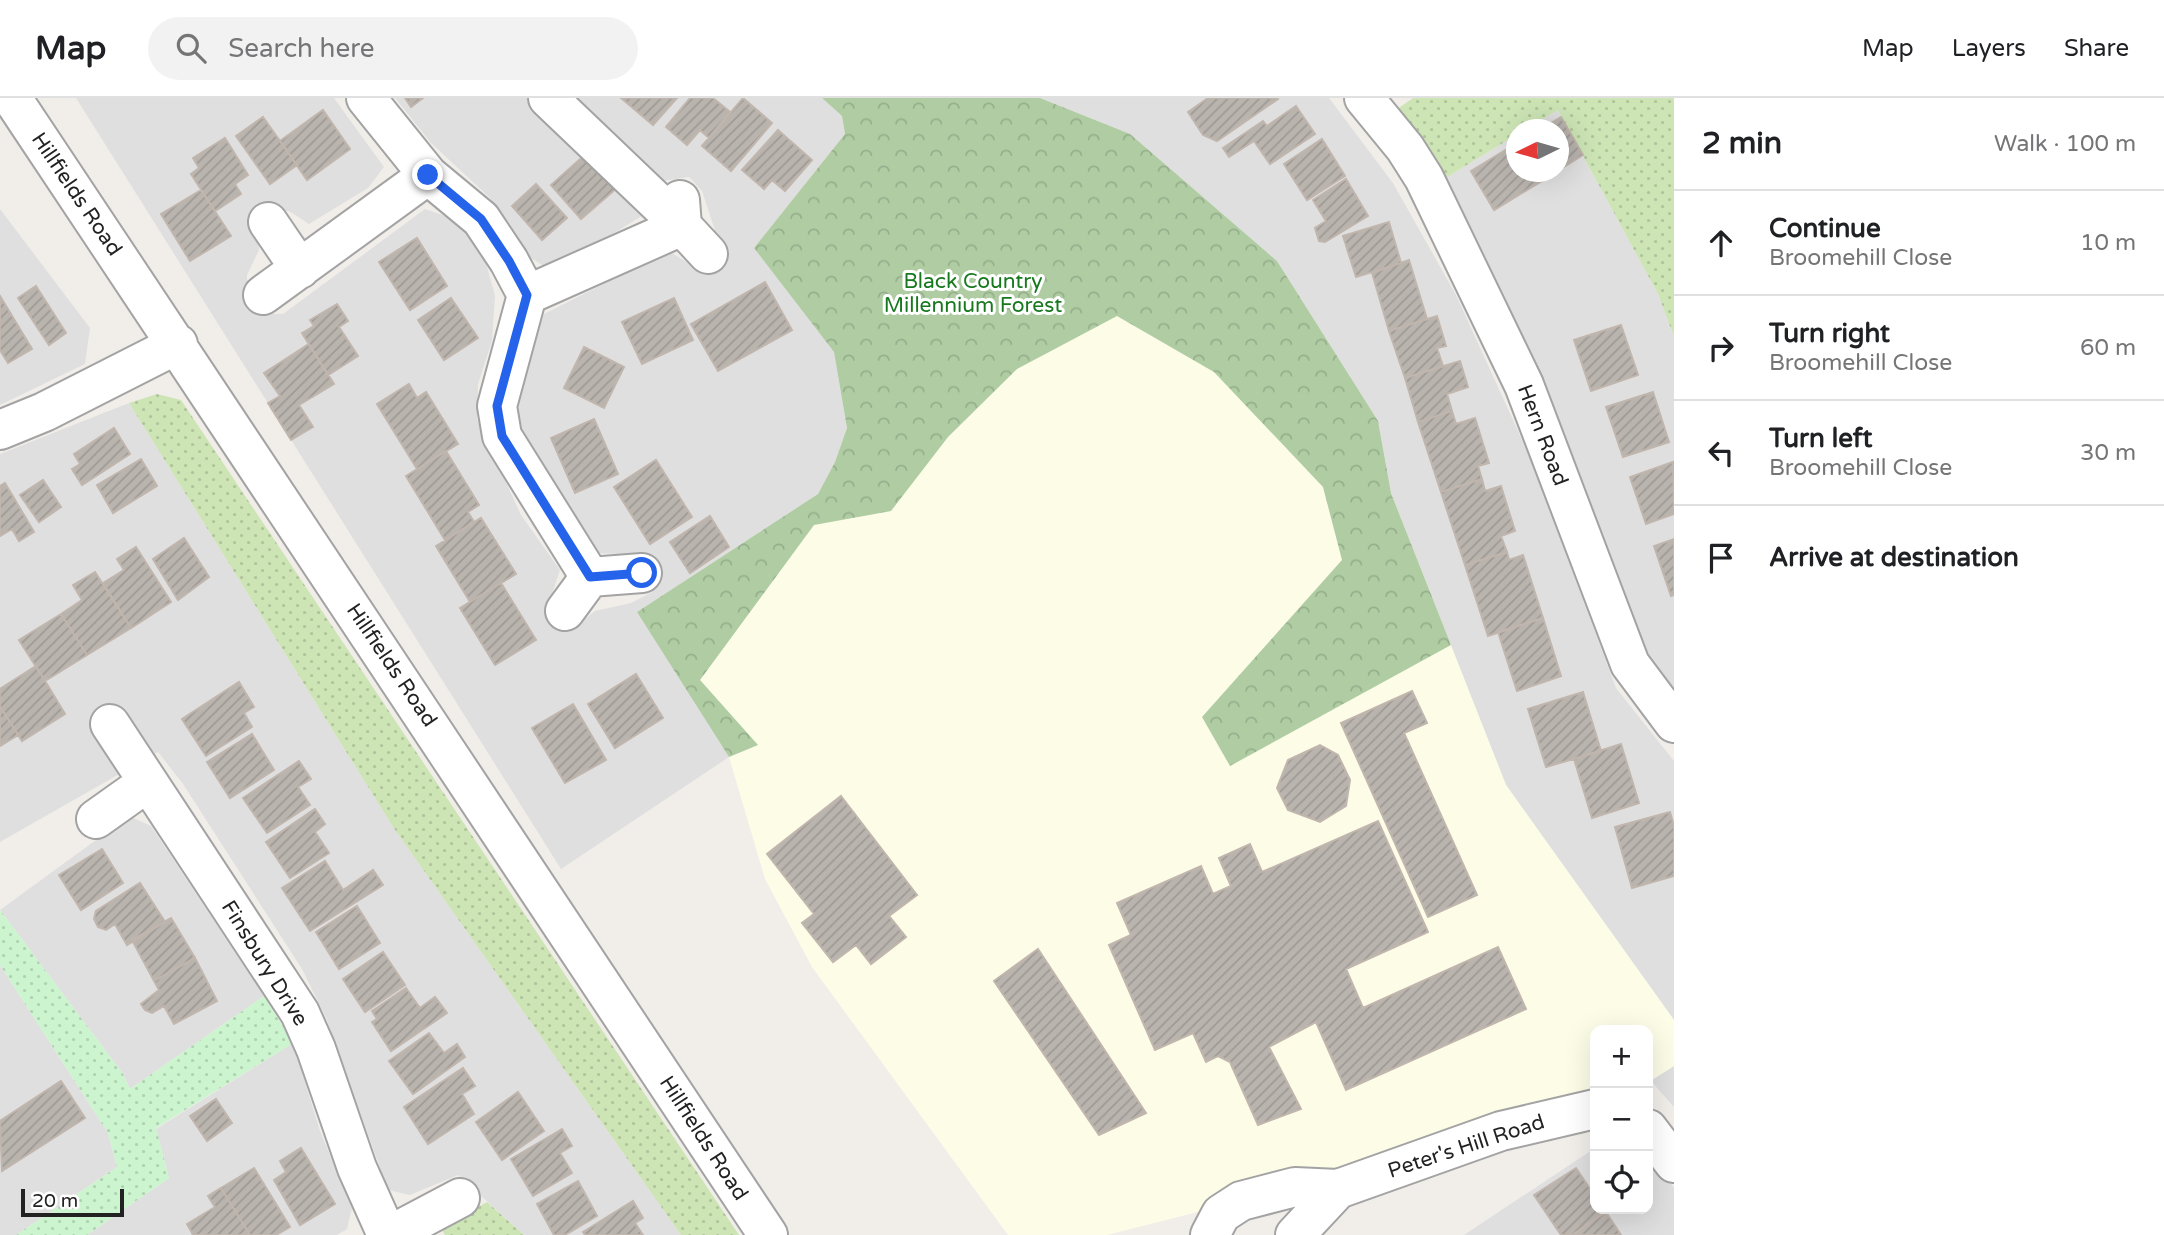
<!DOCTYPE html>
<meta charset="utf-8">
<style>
:root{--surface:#fff;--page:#f2f2f2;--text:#202124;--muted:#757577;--line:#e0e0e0}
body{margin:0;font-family:"Varela Round",sans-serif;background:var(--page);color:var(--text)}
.controls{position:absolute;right:21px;bottom:21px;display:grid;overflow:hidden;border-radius:14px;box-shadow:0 7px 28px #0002}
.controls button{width:63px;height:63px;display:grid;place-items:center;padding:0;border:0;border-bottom:2px solid var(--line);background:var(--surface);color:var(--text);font:35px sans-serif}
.compass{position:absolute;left:1506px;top:21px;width:63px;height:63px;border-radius:50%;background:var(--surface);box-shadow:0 7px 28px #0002;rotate:265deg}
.scale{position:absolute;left:21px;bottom:18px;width:103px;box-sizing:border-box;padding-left:7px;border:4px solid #222;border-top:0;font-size:19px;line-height:24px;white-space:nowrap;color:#222;-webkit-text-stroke:5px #fff;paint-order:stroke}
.stop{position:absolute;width:21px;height:21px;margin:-16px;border:5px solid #2563eb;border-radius:50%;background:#fff}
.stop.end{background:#2563eb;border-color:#fff;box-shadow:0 2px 7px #0008}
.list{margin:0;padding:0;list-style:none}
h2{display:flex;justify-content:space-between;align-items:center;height:91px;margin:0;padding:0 28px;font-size:30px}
h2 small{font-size:23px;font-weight:400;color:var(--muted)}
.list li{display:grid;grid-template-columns:46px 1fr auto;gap:21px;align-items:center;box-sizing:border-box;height:105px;padding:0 28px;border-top:2px solid var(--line)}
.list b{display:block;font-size:26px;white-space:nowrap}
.list p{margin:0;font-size:23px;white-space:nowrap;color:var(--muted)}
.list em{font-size:23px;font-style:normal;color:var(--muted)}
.icon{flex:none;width:38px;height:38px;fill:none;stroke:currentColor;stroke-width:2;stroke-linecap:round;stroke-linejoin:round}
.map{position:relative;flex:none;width:1674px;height:1137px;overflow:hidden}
header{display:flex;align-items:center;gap:42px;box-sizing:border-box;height:98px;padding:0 35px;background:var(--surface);border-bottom:2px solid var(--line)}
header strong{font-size:33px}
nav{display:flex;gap:38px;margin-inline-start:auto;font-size:24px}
.search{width:490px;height:63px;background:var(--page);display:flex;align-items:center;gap:18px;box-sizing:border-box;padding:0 24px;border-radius:38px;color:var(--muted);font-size:26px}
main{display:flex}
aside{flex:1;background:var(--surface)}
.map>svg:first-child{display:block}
</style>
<header>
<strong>Map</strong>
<div class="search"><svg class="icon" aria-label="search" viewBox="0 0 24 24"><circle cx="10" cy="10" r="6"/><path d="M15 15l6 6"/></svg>Search here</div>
<nav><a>Map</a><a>Layers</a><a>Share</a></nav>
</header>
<main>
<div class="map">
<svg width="1674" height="1137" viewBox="0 0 1674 1137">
<defs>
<pattern id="grass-dots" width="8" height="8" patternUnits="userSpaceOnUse" patternTransform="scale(1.75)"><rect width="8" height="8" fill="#cde5b5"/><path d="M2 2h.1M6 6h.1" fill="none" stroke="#b0c49b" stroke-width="1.8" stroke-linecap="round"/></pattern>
<pattern id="forest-crowns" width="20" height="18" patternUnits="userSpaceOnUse" patternTransform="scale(1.75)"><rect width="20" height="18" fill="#afcca3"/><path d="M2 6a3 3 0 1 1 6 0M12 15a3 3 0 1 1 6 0" fill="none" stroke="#96af8c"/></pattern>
<pattern id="park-dots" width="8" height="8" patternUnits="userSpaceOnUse" patternTransform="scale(1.75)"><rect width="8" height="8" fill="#ccf5cf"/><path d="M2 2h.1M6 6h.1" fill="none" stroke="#afd2b1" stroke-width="1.8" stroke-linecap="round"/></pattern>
<pattern id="building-hatch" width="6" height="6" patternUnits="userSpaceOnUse" patternTransform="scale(1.75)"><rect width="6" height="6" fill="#bab4af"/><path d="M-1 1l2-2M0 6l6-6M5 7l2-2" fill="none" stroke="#a09a96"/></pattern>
</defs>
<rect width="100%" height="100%" fill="#f1eeea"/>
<path fill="#e0dfdf" d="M76,0H334L384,69L368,90L309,126L289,113L268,112L256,126L259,152L247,177V196L262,216H283L425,111L463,124L483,154L495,198L492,243L478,286L477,321L521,417L560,472L551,499L555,522L571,532L595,513L631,505L652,494L657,467L625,456L588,455L515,322L514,294L544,216L669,153L704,175L724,160L702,93L689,79L663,83L655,110L552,173L529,159L490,100L431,45L395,0H822L842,18L845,36L754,150L834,254L847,330L835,364L818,396L637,514L729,659L561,771Z
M1040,0H1329L1393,85L1456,197L1528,355L1616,590L1674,663V922L1506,687L1391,395L1378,323L1277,163L1130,36Z
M1558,12L1658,196L1674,239V592L1659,579L1639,550L1548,292L1475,139L1444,81L1516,37L1517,74H1559V32L1526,31Z
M0,111L90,230L85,266L0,307Z
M129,305L393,729L681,1137H524L458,1077L410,1097L388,1092L327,922L302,871L183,686L158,654L0,744V356Z
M129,718L151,728L264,898L130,991L123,976L0,812Z
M0,867L108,1035L117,1069L16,1137H0Z
M293,945L320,1033L352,1110L347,1131L337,1137H87L169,1080L156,1031Z
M1674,968V1009L1651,983Z
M1595,1050V1111H1648V1059L1655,1060L1674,1090V1137H1464Z"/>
<path fill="#fcfce7" d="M1003,100L1391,395L1506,687L1674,922V968L1648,984V932H1595V999L1241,1103L1107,1137H1008L812,869L765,781L729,659L757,647L700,582L814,426L891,413Z"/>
<path fill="url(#grass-dots)" d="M1413,0H1674V239L1658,196L1558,12L1526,31L1517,32L1516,37L1444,81L1393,14Z
M157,296L181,302L739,1137H681L393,729L129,305Z
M487,1104L524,1137H445L441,1130Z"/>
<path fill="url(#forest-crowns)" d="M822,0H1040L1130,36L1277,163L1378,323L1391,395L1451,547L1230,668L1202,619L1342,462L1323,389L1214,274L1117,218L1017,271L948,339L891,413L814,427L700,582L758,647L729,659L637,514L818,396L835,364L847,330L834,254L754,150L845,36L842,18Z"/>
<path fill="url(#park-dots)" d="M0,812L123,976L130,991L264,898L293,945L156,1030L169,1080L87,1137H16L117,1069L108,1035L0,867Z"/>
<path fill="url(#building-hatch)" stroke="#c1b6ad" stroke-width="2" d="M405,0H423L411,9Z
M621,0H677L653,27Z
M690,0H713L730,14L709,40L700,32L687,47L666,29Z
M743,0L772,25L731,73L702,48Z
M1208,0H1277L1278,1L1217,43L1203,37L1188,14Z
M1296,8L1315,36L1270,66L1254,43L1229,59L1223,50L1263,23L1267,28Z
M323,12L350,51L307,82L280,43Z
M263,19L297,67L270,86L236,38Z
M1561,19L1583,57L1559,72V32H1539Z
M778,32L812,62L785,93L772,82L764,91L742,72Z
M225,40L248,77L235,86L241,96L215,113L191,76L199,70L193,60Z
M1322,41L1345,78L1307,102L1284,66Z
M1517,45V74H1557L1494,112L1471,73Z
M587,55L617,90L581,121L551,87Z
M1346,81L1368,118L1325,144L1319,143L1315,130L1326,123L1313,102Z
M536,86L567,120L542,142L512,108Z
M201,92L231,138L190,163L161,116Z
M1389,124L1401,165L1356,179L1343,138Z
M417,140L447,188L410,212L379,164Z
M1409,162L1427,221L1389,233L1372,175Z
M765,184L792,232L718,273L691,226Z
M36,188L66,235L49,247L18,200Z
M0,198L32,251L8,265L0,252Z
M451,200L478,240L444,262L418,222Z
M674,200L693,242L642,266L622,224Z
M337,206L348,223L339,229L358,258L328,277L302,235L314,228L310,222Z
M1437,218L1446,248L1437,250L1443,268L1405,280L1389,233Z
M1621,227L1638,277L1591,293L1574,242Z
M309,246L334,286L299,307L313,329L291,342L268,305L280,298L264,275Z
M584,249L624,269L604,310L564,290Z
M1460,263L1468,289L1447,296L1452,313L1418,324L1405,280Z
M409,286L417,300L426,294L458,346L417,371L377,306Z
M1653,294L1669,344L1623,359L1606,309Z
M1452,313L1456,326L1475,320L1489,365L1478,368L1482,381L1441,394L1418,324Z
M594,321L618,376L575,395L551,340Z
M114,330L130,356L82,387L72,371L80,366L74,356Z
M446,353L479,407L468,414L474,424L445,442L406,378Z
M141,361L157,388L113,415L97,387Z
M656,362L692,419L650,446L614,389Z
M1673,364L1674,416L1646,426L1630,379Z
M1482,381L1485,393L1501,388L1515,433L1501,438L1507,454L1465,467L1441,394Z
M43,382L61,409L39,424L20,397Z
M5,385L34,434L19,443L12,431L0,438V388Z
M710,418L729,449L690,475L670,444Z
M481,420L516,476L470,504L436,448Z
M184,440L209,479L178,502L153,461Z
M1674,441V497L1671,498L1654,448Z
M136,449L171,504L131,530L103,485L124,472L117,461Z
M1507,454L1509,462L1523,457L1543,520L1488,538L1465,467Z
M95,474L131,530L87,557L61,516L82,502L73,487Z
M501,485L536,542L495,567L460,510Z
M61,516L87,557L45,583L19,542Z
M1543,520L1561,578L1517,593L1498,534Z
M36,568L65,616L22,643L0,608V591Z
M636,576L663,620L615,650L588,606Z
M239,584L254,609L244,615L252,629L206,658L182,621Z
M1412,593L1427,625L1404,635L1477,797L1428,819L1341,625Z
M1583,594L1601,653L1546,669L1528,611Z
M573,606L606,662L565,685L532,630Z
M0,608L18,637L0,648Z
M252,636L274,672L230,700L207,664Z
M1621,646L1639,705L1592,720L1574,661Z
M1320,647L1338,657L1350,682L1346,708L1320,724L1288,712L1277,690L1288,662Z
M299,663L311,681L298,689L310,707L267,735L243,700Z
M841,698L917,797L889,818L906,839L871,866L856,847L833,864L802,825L814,816L767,756Z
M315,711L325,726L315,734L329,755L290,780L266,744Z
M1670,714L1674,728V778L1632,790L1615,729Z
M1378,723L1428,834L1346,871L1363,910L1498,849L1526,911L1346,992L1316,924L1269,949L1301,1011L1258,1027L1230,964L1218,958L1206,964L1193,935L1155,952L1109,847L1131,837L1117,805L1201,768L1213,796L1231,788L1219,760L1250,746L1262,774Z
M102,751L123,785L81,812L59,777Z
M325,763L343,792L373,772L383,787L310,833L282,790Z
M140,785L165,824L127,847L115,826L106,832L98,829L94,821L96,813Z
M357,808L380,845L339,871L316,834Z
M171,820L195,860L154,883L132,842Z
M1038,851L1146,1015L1099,1037L994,883Z
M383,854L405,887L365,914L343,881Z
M195,860L217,903L174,926L164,908L152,915L145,912L141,906L159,892L154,883Z
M406,890L420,910L435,899L447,915L391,953L372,924L377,921L372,913Z
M429,935L444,955L457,946L465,959L413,996L389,963Z
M463,970L475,988L462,996L474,1016L428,1046L404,1009Z
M61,983L85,1020L2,1073L0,1023Z
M518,994L544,1033L502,1062L476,1024Z
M216,1001L232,1025L207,1043L190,1018Z
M562,1031L572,1048L560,1055L572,1075L533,1098L511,1061Z
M301,1050L335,1106L300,1127L274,1082L286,1074L280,1063Z
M254,1070L290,1129L276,1137H250L221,1090Z
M1576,1070L1595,1098V1111H1604L1606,1114L1572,1137H1561L1534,1097Z
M578,1083L597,1118L565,1137H554L537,1106Z
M221,1090L250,1137H193L191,1133L187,1126L215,1109L208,1098Z
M633,1103L643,1120L635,1125L643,1137H585L583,1134Z
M1606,1114L1621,1137H1572Z"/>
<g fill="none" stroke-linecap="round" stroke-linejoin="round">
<g stroke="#a3a3a3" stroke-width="42">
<path id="minor" d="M12,0L768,1137
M366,0L428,77L481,121L509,163L527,197L497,308L502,338L590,479
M1364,0L1405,50L1424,80L1524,287L1630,566L1674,625
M680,102L682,128L708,156
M268,124L300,171
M263,197L428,77
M527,197L682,128L548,0
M0,332L44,314L178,246
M565,513L590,479L642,475
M110,626L300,915L316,951L357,1070L387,1137
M96,721L148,684
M1648,1031L1674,1065
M390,1137L460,1100
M1210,1137L1221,1116L1241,1103L1295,1089L1338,1091L1501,1033L1595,1011
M1295,1137L1338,1091"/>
</g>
<use href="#minor" stroke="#fff" stroke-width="38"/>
</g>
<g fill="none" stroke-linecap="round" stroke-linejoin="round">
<path stroke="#2563eb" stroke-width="9" d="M428,77L481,121L509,163L527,197L497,308L502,338L590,479L642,475"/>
</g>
<g text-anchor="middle" stroke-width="6" stroke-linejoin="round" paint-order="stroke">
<g font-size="21" fill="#222" stroke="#fff">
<text transform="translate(77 96) rotate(56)" y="7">Hillfields Road</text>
<text transform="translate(1543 337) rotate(69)" y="7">Hern Road</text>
<text transform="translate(392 567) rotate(56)" y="7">Hillfields Road</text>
<text transform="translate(265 865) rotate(58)" y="7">Finsbury Drive</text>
<text transform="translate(704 1040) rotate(57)" y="7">Hillfields Road</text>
<text transform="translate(1466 1048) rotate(-18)" y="7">Peter's Hill Road</text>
</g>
<g font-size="21" fill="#17781e" stroke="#fff">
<text x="973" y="190">Black Country<tspan x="973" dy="24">Millennium Forest</tspan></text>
</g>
</g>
</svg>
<div class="controls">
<button>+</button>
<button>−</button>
<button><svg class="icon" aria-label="locate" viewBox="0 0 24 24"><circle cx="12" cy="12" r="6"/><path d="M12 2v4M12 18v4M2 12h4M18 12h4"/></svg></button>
</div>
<svg class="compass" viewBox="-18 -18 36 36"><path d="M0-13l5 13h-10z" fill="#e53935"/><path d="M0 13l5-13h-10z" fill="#757577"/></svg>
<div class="scale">20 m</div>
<div class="stop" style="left:642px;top:475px"></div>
<div class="stop end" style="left:428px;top:77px"></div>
</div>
<aside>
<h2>2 min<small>Walk · 100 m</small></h2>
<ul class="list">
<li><svg class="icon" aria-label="ahead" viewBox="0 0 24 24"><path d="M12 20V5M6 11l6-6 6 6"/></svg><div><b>Continue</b><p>Broomehill Close</p></div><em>10 m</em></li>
<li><svg class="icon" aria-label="right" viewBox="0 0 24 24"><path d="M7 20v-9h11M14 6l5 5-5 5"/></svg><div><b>Turn right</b><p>Broomehill Close</p></div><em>60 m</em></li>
<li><svg class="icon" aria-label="left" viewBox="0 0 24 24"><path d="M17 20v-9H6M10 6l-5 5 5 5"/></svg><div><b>Turn left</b><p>Broomehill Close</p></div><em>30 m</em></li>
<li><svg class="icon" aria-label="arrive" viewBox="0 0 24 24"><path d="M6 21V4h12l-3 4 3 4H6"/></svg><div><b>Arrive at destination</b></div></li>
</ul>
</aside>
</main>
